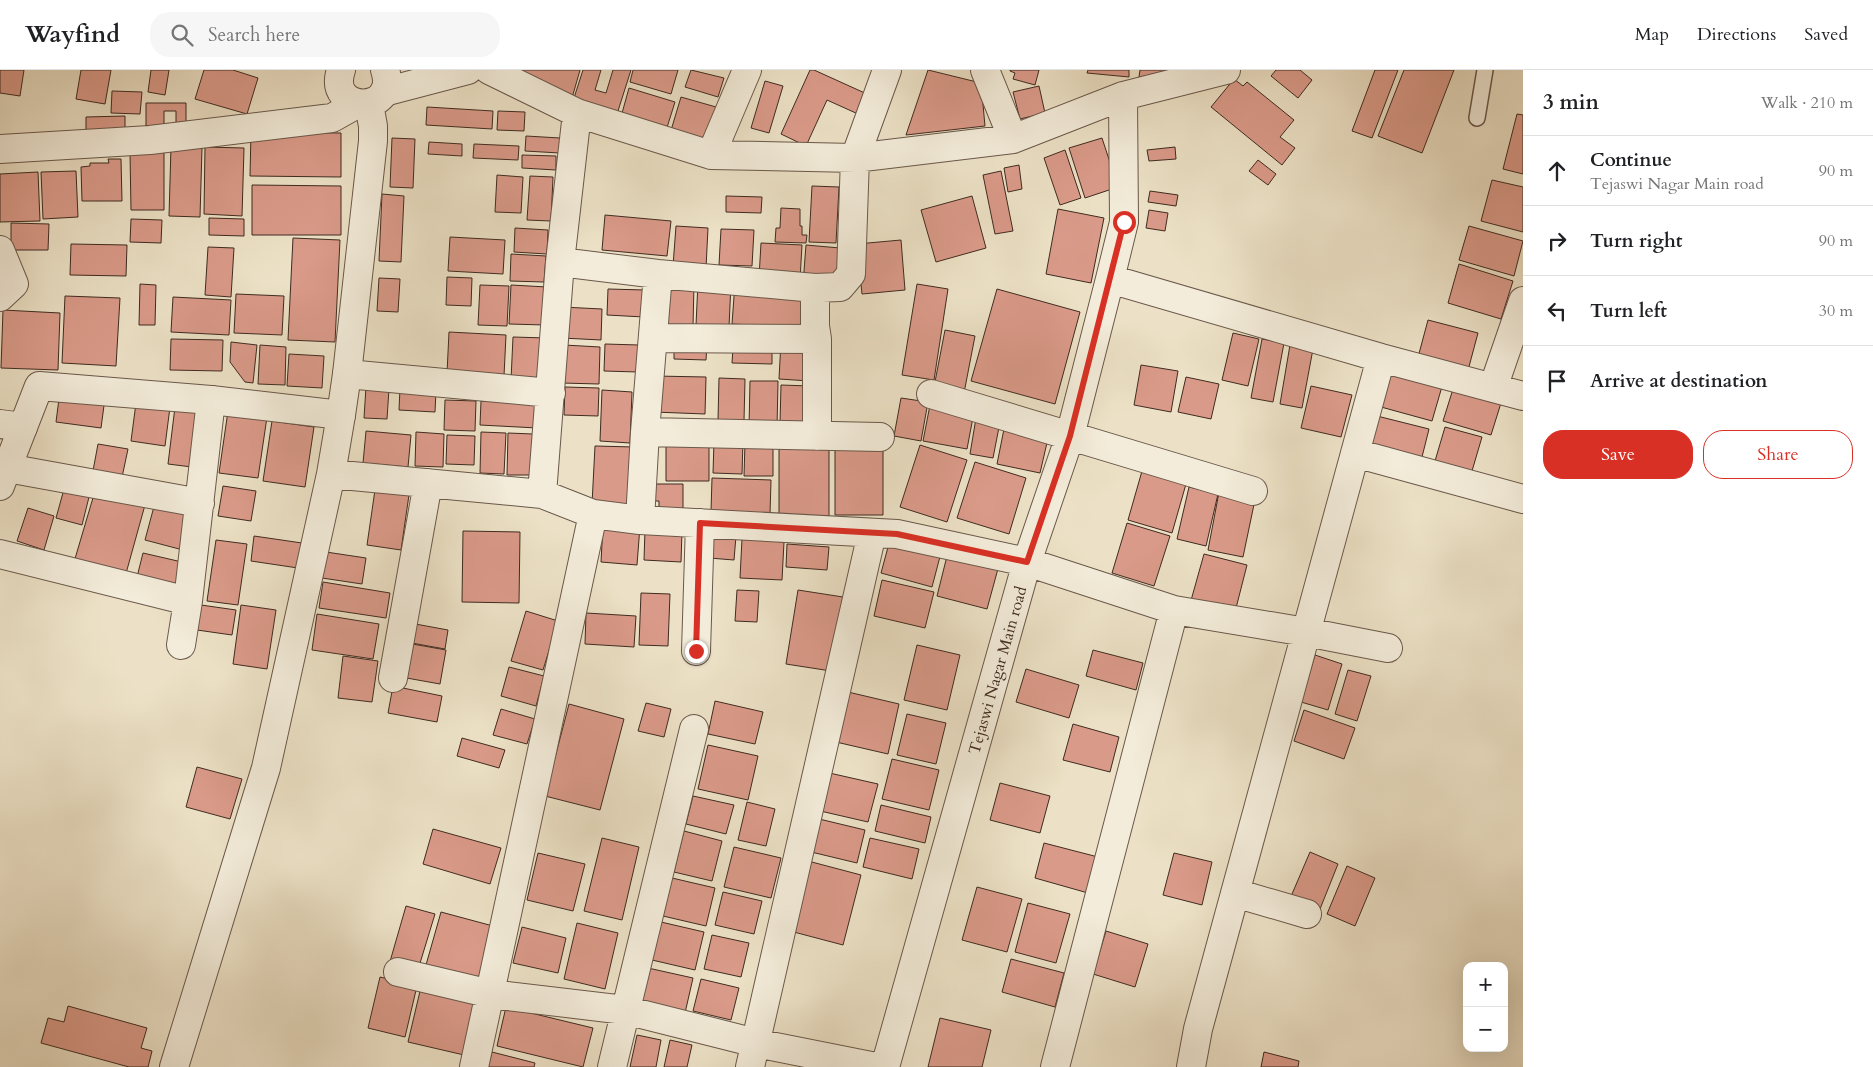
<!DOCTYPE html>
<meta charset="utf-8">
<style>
:root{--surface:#fff;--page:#f6f6f6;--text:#202124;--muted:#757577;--line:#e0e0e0;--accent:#d93025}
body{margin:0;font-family:Cardo,serif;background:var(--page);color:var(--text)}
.controls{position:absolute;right:15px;bottom:15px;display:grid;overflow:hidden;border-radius:10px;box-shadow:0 5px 20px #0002}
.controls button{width:45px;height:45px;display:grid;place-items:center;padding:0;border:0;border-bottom:1px solid var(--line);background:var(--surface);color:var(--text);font:25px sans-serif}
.stop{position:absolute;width:15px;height:15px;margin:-11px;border:4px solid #d93025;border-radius:50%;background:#fff}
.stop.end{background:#d93025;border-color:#fff;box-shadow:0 1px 5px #0008}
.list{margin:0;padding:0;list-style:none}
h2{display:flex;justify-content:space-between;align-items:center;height:65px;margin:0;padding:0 20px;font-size:21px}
h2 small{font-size:16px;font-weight:400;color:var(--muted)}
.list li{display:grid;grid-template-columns:32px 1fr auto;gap:15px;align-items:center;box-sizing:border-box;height:70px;padding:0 20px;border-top:1px solid var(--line)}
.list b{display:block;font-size:19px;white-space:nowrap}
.list p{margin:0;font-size:16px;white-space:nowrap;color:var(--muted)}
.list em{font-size:16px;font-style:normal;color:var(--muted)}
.actions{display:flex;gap:10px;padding:15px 20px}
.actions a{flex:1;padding:11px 0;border:1px solid var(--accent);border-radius:20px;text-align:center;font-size:18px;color:var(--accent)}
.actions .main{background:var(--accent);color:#fff}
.icon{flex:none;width:28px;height:28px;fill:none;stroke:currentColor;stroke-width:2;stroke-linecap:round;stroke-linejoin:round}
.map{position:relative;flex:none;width:1523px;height:997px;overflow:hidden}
header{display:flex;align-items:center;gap:30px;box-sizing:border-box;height:70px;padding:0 25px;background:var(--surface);border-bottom:1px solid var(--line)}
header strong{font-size:24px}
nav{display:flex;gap:28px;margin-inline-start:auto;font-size:18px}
.search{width:350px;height:45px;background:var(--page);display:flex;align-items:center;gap:12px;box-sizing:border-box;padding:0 18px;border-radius:20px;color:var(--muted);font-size:19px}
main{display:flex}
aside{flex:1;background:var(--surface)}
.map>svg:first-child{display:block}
</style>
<header>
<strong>Wayfind</strong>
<div class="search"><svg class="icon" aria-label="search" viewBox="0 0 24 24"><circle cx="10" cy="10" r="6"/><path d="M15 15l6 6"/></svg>Search here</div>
<nav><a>Map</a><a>Directions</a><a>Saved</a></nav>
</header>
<main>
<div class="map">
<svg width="1523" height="997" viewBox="0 0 1523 997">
<rect width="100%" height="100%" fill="#ece1c6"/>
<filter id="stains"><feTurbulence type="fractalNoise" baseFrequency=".004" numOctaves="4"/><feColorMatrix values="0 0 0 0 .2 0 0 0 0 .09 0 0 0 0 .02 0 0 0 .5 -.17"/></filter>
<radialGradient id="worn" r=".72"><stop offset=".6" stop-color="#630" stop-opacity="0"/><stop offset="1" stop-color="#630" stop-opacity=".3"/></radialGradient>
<path fill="#da9a89" stroke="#3f2b20" d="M0,0H24L20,26L0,23Z
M81,0H111L105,34L76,29Z
M151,0H169L165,25L148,22Z
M204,0H233L258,8L247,44L195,29Z
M523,0H580L572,28L519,13Z
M583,0H601L595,20L606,23L613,0H631L617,44L573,31Z
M633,0H678L671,24L630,12Z
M691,0L724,8L718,27L685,17Z
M810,0H814L867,24L858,44L827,30L806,76L781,64Z
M928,0L981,13L985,56L906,65Z
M1010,0H1039L1035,15L1013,9L1015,3L1010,1Z
M1088,0H1129V7L1087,3Z
M1140,0H1171L1169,12L1139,7Z
M1276,0H1300L1312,10L1298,28L1271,6Z
M1375,0H1398L1372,68L1352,61Z
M1404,0H1454L1422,83L1378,66Z
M1234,9L1243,16L1247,12L1294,50L1280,67L1295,78L1282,95L1211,37Z
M765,11L783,16L769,63L751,58Z
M1039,16L1045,43L1020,49L1013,22Z
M629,18L675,32L664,67L619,54Z
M112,21L142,22L140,44L111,43Z
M681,27L716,37L704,78L669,67Z
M146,33H186V56H176V41H164V56H146Z
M427,37L493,41L492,59L426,55Z
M498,41L525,42L524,61L497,60Z
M1517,44L1523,45V104L1503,99Z
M125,46V65L86,66V47Z
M251,62L341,63V107L250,106Z
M526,66L560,68V83L525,81Z
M392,68L415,69L413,118L390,117Z
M1102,68L1118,117L1085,128L1069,78Z
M429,72L462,74V86L428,84Z
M474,74L519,76L518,90L473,88Z
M171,77L202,78L200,147L169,146Z
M205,77L244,78L242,146L204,144Z
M1175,77L1176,89L1149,91L1147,80Z
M1065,80L1081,128L1060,135L1044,88Z
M164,82V140H131L130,83Z
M522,85L556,86V100L522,98Z
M108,89H121L122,131H82L81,97L90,96V93H109Z
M1258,90L1276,104L1268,115L1249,101Z
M1019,95L1022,119L1008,122L1004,98Z
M76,101L78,147L43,149L41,102Z
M1001,101L1013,161L995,164L983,105Z
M38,102L40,151L0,152V104Z
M497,105L523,107L521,143L495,142Z
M530,106L553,107L551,151L527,150Z
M1492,110L1523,117V162L1481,151Z
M252,115L341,116V165H252Z
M812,116L839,117L836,173L809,172Z
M1150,121L1178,125L1176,136L1148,132Z
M382,124L404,126L401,192L379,191Z
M726,126L762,127L761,143L726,142Z
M972,126L986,178L936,192L921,140Z
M781,138L800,139V156H802V165H807L806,173L775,172L776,158H780Z
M1058,139L1104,148L1091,213L1046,204Z
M1149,140L1168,143L1165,161L1146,158Z
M605,145L671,151L667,186L602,180Z
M209,148L244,149V166L209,165Z
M131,149L162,150L161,173L130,172Z
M11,153L49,154L48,180H11Z
M676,156L708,158L706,198L673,196Z
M1469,156L1523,171L1514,206L1459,190Z
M515,158L548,160L547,184L514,182Z
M721,159L754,160L752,196L719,195Z
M450,167L505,170L503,204L448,201Z
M293,168L340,170L335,272L288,270Z
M901,170L905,220L862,224L857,174Z
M761,173L802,175L800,210L759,208Z
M71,174L127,175L126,206L70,205Z
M806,175L840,178L837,217L803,214Z
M208,177L234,178L231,227L205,225Z
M511,184L546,186L544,212L510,211Z
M1459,194L1513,211L1501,249L1448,233Z
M447,207L472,208L471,236L446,235Z
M379,208L400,209L398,242L377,241Z
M698,212L731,214L729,257L696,255Z
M666,213L694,214L693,257L664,256Z
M735,213L811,228L810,258L732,254Z
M140,214L156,215L155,255H139Z
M917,214L948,219L934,310L902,305Z
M480,215L509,216L507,256L478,255Z
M511,215L547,217L545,255L509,254Z
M608,219L645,220L644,247L607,245Z
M997,219L1080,242L1055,334L971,311Z
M236,224L284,226L282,265L234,263Z
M65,226L120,228L116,296L62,293Z
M173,227L231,230L229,265L171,262Z
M562,237L602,239L601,270L562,268Z
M3,240L60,243L58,300L1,298Z
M1428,250L1478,263L1467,304L1417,291Z
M945,260L975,266L964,323L934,317Z
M449,262L506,265L504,306L447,303Z
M1233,263L1259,269L1248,316L1222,310Z
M513,267L547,268L545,312L511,310Z
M171,269L223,270L222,301L170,300Z
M1262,269L1284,273L1273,332L1251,328Z
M781,271L812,272L810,311L779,309Z
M231,272L257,275L253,313L245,312L230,292Z
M674,273L707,274L706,290L674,289Z
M605,274L639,275L638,302L604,301Z
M260,275L286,277L285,315L258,314Z
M564,275L600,277L599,314L562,313Z
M1290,275L1313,279L1302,338L1280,334Z
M733,278H772V294L732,293Z
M289,284L324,286L322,318L287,316Z
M1141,295L1178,301L1171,342L1134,335Z
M1392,299L1443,313L1432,351L1381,337Z
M655,306L706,307L705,344L654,342Z
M1186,307L1219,314L1211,349L1178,342Z
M719,308L745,309L744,351L718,350Z
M750,311H778L777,358H749Z
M781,315L810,316L809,354L780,353Z
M1311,316L1352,325L1341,367L1301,358Z
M366,317L389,319L387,349L364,348Z
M565,317L599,318L598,346L564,345Z
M400,318L436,320L435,342L399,340Z
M1453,319L1501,333L1491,365L1443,351Z
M602,320L632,322L630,373L600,371Z
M60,321L105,328L101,358L56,352Z
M901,328L928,332L921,371L894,366Z
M445,330L476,331L475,361L444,360Z
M481,331L538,333L537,358L480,355Z
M136,333L170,337L165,376L131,371Z
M930,335L974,342L967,379L923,371Z
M175,337L207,340L200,398L168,394Z
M228,341L267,347L258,408L219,403Z
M1377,346L1429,359L1422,387L1370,373Z
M976,348L1000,352L993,388L970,384Z
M272,351L314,357L305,417L263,411Z
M1005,354L1049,364L1040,403L997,394Z
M1445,357L1482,367L1472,401L1435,391Z
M366,361L411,365L408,397L363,393Z
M416,362L444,364L443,397L415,396Z
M481,362L506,363L504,404L480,403Z
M508,363L533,364L531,405H507Z
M447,365L475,366L474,395L446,394Z
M714,371H743L742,404L713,403Z
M745,372L773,373V406H744Z
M666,373H709V411H666Z
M98,374L128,379L121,412L92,406Z
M920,375L967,390L947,452L900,437Z
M595,376L634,377L631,435L592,434Z
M779,377H829V446H779Z
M835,379H883V445H835Z
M975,392L1026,408L1009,464L957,448Z
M1142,401L1186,414L1172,463L1128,450Z
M712,408L771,410L770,444L711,442Z
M66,412L91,419L82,455L56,448Z
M376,413L410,418L401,480L367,475Z
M650,414H683V447L659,438V431H650Z
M223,416L256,421L251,451L218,446Z
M1189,417L1218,424L1206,476L1177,469Z
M1220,417L1256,425L1243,487L1208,480Z
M95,421L145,435L125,507L74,492Z
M156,429L194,439L183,480L145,470Z
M28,438L54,446L44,480L17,471Z
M1127,453L1170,466L1154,516L1112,503Z
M603,454L640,456L637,495L601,492Z
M645,460L682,461L681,492L644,490Z
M463,461L520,462L519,533L462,532Z
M711,464L736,466L734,490L709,488Z
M254,466L302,473L298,498L251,491Z
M891,466L942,479L932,517L881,503Z
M742,469L784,472L782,510L740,508Z
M216,470L247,474L238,535L207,531Z
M787,474L829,477L827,500L786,497Z
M326,482L366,488L362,514L322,508Z
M948,482L999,495L987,539L937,526Z
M143,483L182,492L174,524L135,515Z
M1204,484L1247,495L1234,546L1190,534Z
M882,510L934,522L925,558L874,546Z
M323,512L390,523L386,548L319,538Z
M737,520L759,521L757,552L735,551Z
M798,520L843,527L831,601L786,594Z
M641,523L670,524L668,576L639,575Z
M194,534L236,540L232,565L190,559Z
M241,535L276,540L267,599L233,594Z
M526,541L558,551L543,600L511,591Z
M586,543L636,546L634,577L585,574Z
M317,544L379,554L373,589L312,580Z
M410,553L448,560L445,579L406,572Z
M407,573L446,580L440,614L401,607Z
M917,575L960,585L947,640L904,630Z
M1093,580L1143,593L1136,620L1086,606Z
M1315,585L1342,594L1328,640L1301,632Z
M343,586L378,591L372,632L338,628Z
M509,597L544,606L536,636L501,626Z
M1026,599L1079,615L1069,648L1016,632Z
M1348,600L1371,606L1357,651L1335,644Z
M393,616L442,626L437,652L388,643Z
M848,622L899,634L888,684L836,672Z
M715,631L763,642L755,674L708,664Z
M646,633L671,639L664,667L638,661Z
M569,634L624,649L600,740L545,726Z
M501,639L535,649L527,674L493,665Z
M1304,640L1355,658L1344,689L1294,671Z
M907,644L946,653L936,694L897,685Z
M1073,654L1119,667L1110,702L1063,690Z
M462,668L505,680L499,698L457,686Z
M708,675L758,686L748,730L698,719Z
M892,689L939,700L929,740L882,729Z
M197,697L242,709L230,749L186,737Z
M825,702L878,714L868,752L816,740Z
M1000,713L1050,726L1040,763L990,750Z
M693,726L734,735L726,764L686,754Z
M747,732L775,739L766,776L738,770Z
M881,735L931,747L925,773L875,761Z
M815,748L865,760L857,793L807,781Z
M433,759L501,778L490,814L423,794Z
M684,761L722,771L712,811L674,802Z
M602,768L639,777L622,850L584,841Z
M870,768L919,779L912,809L863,797Z
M1044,773L1098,787L1088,823L1035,808Z
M734,777L781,788L771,828L724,817Z
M1310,782L1338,794L1318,844L1289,831Z
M538,783L585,794L573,841L527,830Z
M1174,783L1212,792L1202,835L1163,825Z
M808,791L861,805L843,875L790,861Z
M1347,796L1375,808L1355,856L1327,844Z
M672,808L715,818L706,856L663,846Z
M977,817L1022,829L1007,882L962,870Z
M723,822L762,831L754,864L715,855Z
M1028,833L1070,844L1056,893L1015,882Z
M406,836L435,844L417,903L389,895Z
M441,842L493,856L476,917L424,902Z
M661,852L704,862L695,900L652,890Z
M577,853L618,863L605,919L564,909Z
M522,857L566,868L558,903L513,893Z
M1106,861L1148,874L1135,917L1093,904Z
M712,865L749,873L741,907L704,899Z
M1011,889L1064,903L1055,937L1002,922Z
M648,898L693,908L685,943L640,933Z
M380,907L417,916L405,967L368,958Z
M701,909L739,918L731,950L693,941Z
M421,917L477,931L464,985L408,972Z
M68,936L147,958L141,978L152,981L148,997H129L41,973L48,948L64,952Z
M506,937L593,958L583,997L497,976Z
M940,948L991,960L982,997H928Z
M637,965L661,970L656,997H630Z
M670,970L692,975L687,997H664Z
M492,982L535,993L534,997H488Z
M1264,982L1299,991L1298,997H1261Z"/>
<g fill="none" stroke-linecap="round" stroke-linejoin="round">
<g stroke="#6a584a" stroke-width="18">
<path id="service" d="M1477,48L1485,0"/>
</g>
<g stroke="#6a584a" stroke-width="30">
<path id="minor" d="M489,0L577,43L711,85L855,88L1013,69L1123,26L1226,0
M985,0L1013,69
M384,22L468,0
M0,79L150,70L332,48L357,34
M711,85L747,0
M0,180L14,214L0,227
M560,192L658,204L815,218V256L817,269
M1110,209L1381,288L1523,326
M815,218L840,217L851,204L855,88L887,0
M653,268L817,269V366
M347,304L551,323
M1493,318L1523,231
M931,324L1253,421
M0,354L23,357
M645,362L880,367
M1355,383L1523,429
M7,398L200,433
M331,404L542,424L593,444L640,450L897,464L1027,492L1174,540L1306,562L1388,578
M542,424L560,192L577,43
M640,450L645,362L658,204
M0,484L188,531
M181,575L188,531L211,330
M696,581L700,453
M393,608L428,413
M1235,823L1307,844
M398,902L491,924L625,940L756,973L876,997
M174,997L266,698L331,404L341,345
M474,997L593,444
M612,997L694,659
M750,997L872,463
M885,997L1027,492L1070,366L1110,209L1124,152L1123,26
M1055,997L1174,540
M1191,997L1198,959L1381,288"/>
</g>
<g stroke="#6a584a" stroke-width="30">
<path id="tertiary" d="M341,0C326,44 400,45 385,0
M0,416L39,316L211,330L341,345L347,304L373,71V56L369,34"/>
</g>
<use href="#service" stroke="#f3ecda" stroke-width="15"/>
<use href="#minor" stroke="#f3ecda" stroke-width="28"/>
<use href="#tertiary" stroke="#f3ecda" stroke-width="28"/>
</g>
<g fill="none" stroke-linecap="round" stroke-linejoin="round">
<path stroke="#d93025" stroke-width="6" d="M696,581L700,453L897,464L1027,492L1070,366L1124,152"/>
</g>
<g text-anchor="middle" stroke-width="4.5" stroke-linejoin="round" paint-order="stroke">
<g font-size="16" fill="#3f2b20" stroke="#f3ecda">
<text transform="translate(997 600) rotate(-74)" y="6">Tejaswi Nagar Main road</text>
</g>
</g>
<rect width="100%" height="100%" filter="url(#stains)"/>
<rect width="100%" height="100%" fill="url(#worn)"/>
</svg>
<div class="controls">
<button>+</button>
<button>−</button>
</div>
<div class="stop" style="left:1124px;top:152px"></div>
<div class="stop end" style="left:696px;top:581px"></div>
</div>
<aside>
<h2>3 min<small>Walk · 210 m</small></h2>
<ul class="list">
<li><svg class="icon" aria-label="ahead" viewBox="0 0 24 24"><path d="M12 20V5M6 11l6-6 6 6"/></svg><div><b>Continue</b><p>Tejaswi Nagar Main road</p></div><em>90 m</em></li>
<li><svg class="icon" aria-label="right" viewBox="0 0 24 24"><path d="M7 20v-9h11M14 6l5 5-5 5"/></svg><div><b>Turn right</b></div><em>90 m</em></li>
<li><svg class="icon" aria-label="left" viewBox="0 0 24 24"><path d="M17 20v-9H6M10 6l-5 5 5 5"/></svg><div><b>Turn left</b></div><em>30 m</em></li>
<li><svg class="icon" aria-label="arrive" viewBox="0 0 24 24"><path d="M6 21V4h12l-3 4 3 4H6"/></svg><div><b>Arrive at destination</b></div></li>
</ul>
<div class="actions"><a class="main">Save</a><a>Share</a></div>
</aside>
</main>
